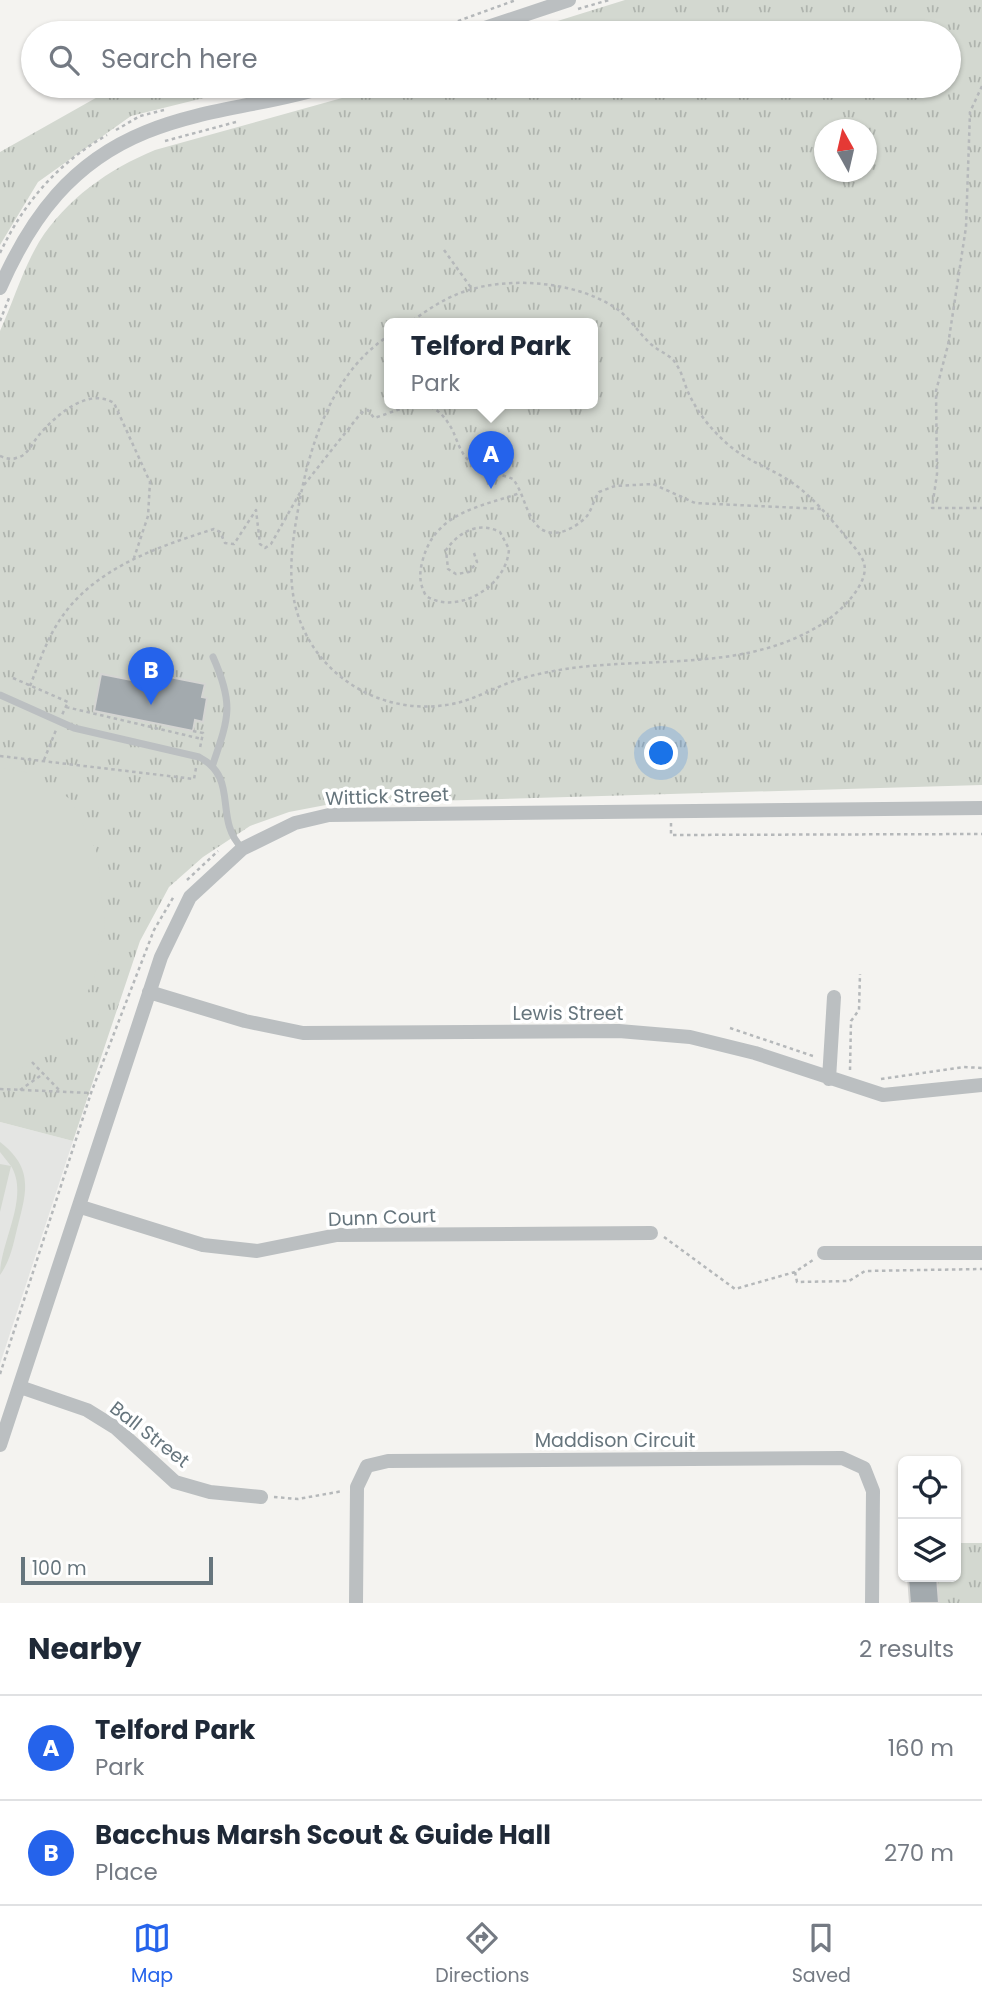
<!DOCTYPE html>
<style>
:root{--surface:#fff;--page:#f6f6f7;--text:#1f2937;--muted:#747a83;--line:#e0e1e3;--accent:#2563eb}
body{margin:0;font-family:Poppins,sans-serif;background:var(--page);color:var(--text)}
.controls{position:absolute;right:21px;bottom:21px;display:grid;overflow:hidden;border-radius:10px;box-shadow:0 2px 5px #0004}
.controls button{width:63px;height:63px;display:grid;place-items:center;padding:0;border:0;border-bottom:2px solid var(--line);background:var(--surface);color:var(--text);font:35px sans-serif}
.compass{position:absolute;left:814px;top:119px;width:63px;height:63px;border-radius:50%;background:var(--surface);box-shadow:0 2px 5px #0004;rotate:352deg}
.scale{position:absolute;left:21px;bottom:18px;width:192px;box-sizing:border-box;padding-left:7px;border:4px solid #66757d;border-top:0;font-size:19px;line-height:24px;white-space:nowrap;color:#66757d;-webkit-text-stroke:5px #fff;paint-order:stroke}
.you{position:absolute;left:662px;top:754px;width:24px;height:24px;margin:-18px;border:5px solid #fff;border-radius:50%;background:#1a73e8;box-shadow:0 0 0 10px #1a73e833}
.badge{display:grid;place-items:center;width:46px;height:46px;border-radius:50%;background:var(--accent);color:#fff;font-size:23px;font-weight:700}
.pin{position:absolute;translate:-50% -58px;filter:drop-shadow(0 2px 4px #0008)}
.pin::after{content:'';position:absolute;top:37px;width:24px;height:21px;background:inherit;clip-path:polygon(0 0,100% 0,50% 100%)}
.popup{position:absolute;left:384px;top:318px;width:214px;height:91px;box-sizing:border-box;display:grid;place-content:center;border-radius:10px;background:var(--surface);filter:drop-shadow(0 2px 5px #0005);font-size:23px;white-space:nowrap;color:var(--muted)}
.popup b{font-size:26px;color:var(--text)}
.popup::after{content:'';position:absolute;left:50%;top:100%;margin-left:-14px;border:14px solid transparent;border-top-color:var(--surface)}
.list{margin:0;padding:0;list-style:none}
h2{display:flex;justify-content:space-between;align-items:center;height:91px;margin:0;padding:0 28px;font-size:30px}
h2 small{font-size:23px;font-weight:400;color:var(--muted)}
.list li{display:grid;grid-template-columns:46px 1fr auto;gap:21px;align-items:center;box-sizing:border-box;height:105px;padding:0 28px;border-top:2px solid var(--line)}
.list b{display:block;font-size:26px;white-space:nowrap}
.list p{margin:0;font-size:23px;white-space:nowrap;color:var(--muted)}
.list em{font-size:23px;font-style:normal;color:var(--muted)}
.icon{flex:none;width:38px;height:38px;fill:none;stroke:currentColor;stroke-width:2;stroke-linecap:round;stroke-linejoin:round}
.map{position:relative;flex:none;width:982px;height:1603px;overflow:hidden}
.search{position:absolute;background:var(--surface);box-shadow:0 2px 5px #0004;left:21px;right:21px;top:21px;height:77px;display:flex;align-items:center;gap:18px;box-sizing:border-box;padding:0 24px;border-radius:38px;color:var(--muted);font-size:26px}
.sheet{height:301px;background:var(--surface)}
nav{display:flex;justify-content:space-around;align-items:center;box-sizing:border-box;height:98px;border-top:2px solid var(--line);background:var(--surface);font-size:19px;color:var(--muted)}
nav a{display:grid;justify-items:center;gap:4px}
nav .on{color:var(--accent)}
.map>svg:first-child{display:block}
</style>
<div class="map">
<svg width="982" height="1603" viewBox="0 0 982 1603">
<defs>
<pattern id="grass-tufts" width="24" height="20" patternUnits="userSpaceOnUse" patternTransform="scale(1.75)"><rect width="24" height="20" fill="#d3d8d0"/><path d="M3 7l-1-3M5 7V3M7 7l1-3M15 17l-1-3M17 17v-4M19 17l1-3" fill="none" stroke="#afb4ae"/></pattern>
</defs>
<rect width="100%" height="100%" fill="#f4f3f0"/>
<path fill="#e4e5e3" d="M0,1122L73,1141L0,1364Z"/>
<path fill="url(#grass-tufts)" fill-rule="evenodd" d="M625,0H982V785L331,804L289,812L250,826L203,857L169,887L140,941L73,1141L0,1122V331C13,302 23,269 39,242C66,199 109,169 155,150L385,86H949V33H519ZM824,130H866V172H824ZM390,323H592V403H390Z
M289,27L293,33H210L220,28Z
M117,86H252L131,116L38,182L0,245V152Z
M956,1543H982V1603H936L935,1577H956Z"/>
<path fill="#d3d8d0" d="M0,768L31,773L70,799L96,850L105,925L94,978L71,1027L28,1066L0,1073Z
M0,1142C35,1169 26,1193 17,1229C13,1246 10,1261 0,1275C0,1242 30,1197 11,1166L0,1212V1164L11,1166L0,1152Z"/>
<path fill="#a3aaae" stroke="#d5d5d3" stroke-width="2" d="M144,672L205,684L202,697L207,698L203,722L195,720L193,731L94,711L101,674L142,682Z
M908,1577H937L939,1603H910Z"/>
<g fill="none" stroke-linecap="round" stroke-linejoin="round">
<path stroke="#b5b8ba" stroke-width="2.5" stroke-dasharray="3.5 3.5" stroke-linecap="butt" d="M578,9L609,0
M425,33L516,0
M982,86L970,112L966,227L948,345L936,391L937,474L932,508H982
M235,93L262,86
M337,95L367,86
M116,130L140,116L164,110
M165,141L236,122
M444,250L472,289
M0,253C24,202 58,163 107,135
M0,321L9,298
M390,335C337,368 313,434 301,494C295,525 288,562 293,594C304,667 373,716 446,705C470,702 489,690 511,682C530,675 552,671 572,668C656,657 748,671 822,624C839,613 870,584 864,563C860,551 848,541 841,531C824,511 808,492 785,478C767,467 748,461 731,447C713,432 698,414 688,392C684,383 682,372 676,364C671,355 660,352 652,345C638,333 629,316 614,307C574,281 507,276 463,292C443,299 426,311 409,323
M0,456C5,458 11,460 16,458C28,456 32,443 39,435C56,415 88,387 114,403L150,482L148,516L134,558
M304,485L361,413L368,410L374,418C410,407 431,390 453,431C457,441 461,453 468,460C478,472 499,473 513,479C523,492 525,510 535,523C549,542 574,530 587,516C592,509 594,499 599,492L615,486L653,484L695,503L822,509
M474,553L477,562L469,572L456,574L448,569L446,550C459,532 478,521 500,532L509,549C507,586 458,616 426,596C419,583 419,573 423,559C436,512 480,507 520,493
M13,678L68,702L62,715
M30,686C38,666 45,644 56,626C89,570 154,548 214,529L220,532L225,543L234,544L256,510L260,544L265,548L271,544L301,491
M66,707L202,739
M193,731L203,733L200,748
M0,756L194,779L196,768
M44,760L56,730
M671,823V835L982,834
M187,880L218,851
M730,1028L816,1057
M32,1062L61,1092
M850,1070L851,1021L859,1010L860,974
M881,1079L964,1067L982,1068
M0,1089L91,1093
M20,1090L43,1074
M664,1237L735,1289L795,1272L813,1260
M795,1272L797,1282L849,1281L865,1271L982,1269
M0,1374L91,1093L154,930L174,896
M274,1497L298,1499L343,1491"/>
<path stroke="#bbbfc1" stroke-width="7" d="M213,657C234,704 229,717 213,764
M0,695L74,728L199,757C240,778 213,819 242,848"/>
<path stroke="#bbbfc1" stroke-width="14" d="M470,33L569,0
M0,288C31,217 72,162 146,132C204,108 269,105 328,86
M149,992L245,1021L303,1033L619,1031L690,1037L755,1053L883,1095L982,1085
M829,1079L834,997
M81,1207L203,1245L257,1251L337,1235L651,1233
M824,1253H982
M20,1387L87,1410L116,1428L175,1482L210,1492L261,1497
M0,1445L161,957L190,897L242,849L295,823L329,815L982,808
M356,1603L357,1487L367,1466L388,1461L842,1458L864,1468L873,1491L872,1603"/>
</g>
<g text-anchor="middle" stroke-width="7" stroke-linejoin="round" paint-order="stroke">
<g font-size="19" fill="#66757d" stroke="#fff">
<text transform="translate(387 796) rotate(-2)" y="7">Wittick Street</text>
<text x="568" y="1020">Lewis Street</text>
<text transform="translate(382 1217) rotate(-2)" y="7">Dunn Court</text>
<text transform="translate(150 1434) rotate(38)" y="7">Ball Street</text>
<text x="615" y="1447">Maddison Circuit</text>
</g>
</g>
</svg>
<div class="controls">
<button><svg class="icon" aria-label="locate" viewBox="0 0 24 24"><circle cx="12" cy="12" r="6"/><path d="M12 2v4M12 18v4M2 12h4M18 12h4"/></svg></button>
<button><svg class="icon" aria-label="layers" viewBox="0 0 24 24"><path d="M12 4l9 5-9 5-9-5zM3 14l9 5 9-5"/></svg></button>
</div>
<svg class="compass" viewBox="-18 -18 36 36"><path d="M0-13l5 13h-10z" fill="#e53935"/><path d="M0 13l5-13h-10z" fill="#747a83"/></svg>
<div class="scale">100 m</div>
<div class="you"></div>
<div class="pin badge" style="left:491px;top:489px">A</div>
<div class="popup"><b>Telford Park</b>Park</div>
<div class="pin badge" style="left:151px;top:705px">B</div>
<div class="search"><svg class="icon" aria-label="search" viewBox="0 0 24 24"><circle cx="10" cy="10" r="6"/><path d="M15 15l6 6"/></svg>Search here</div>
</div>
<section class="sheet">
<h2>Nearby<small>2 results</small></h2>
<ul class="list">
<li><span class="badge">A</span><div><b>Telford Park</b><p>Park</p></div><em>160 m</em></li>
<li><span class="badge">B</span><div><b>Bacchus Marsh Scout &amp; Guide Hall</b><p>Place</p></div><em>270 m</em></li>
</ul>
</section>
<nav>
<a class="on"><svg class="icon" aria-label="map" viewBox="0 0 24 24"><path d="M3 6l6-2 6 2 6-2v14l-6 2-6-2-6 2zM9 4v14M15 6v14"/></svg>Map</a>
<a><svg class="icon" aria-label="directions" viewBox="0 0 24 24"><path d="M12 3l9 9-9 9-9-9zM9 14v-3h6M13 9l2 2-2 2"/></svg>Directions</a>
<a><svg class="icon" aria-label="saved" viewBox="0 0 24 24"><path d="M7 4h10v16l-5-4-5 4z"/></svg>Saved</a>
</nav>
